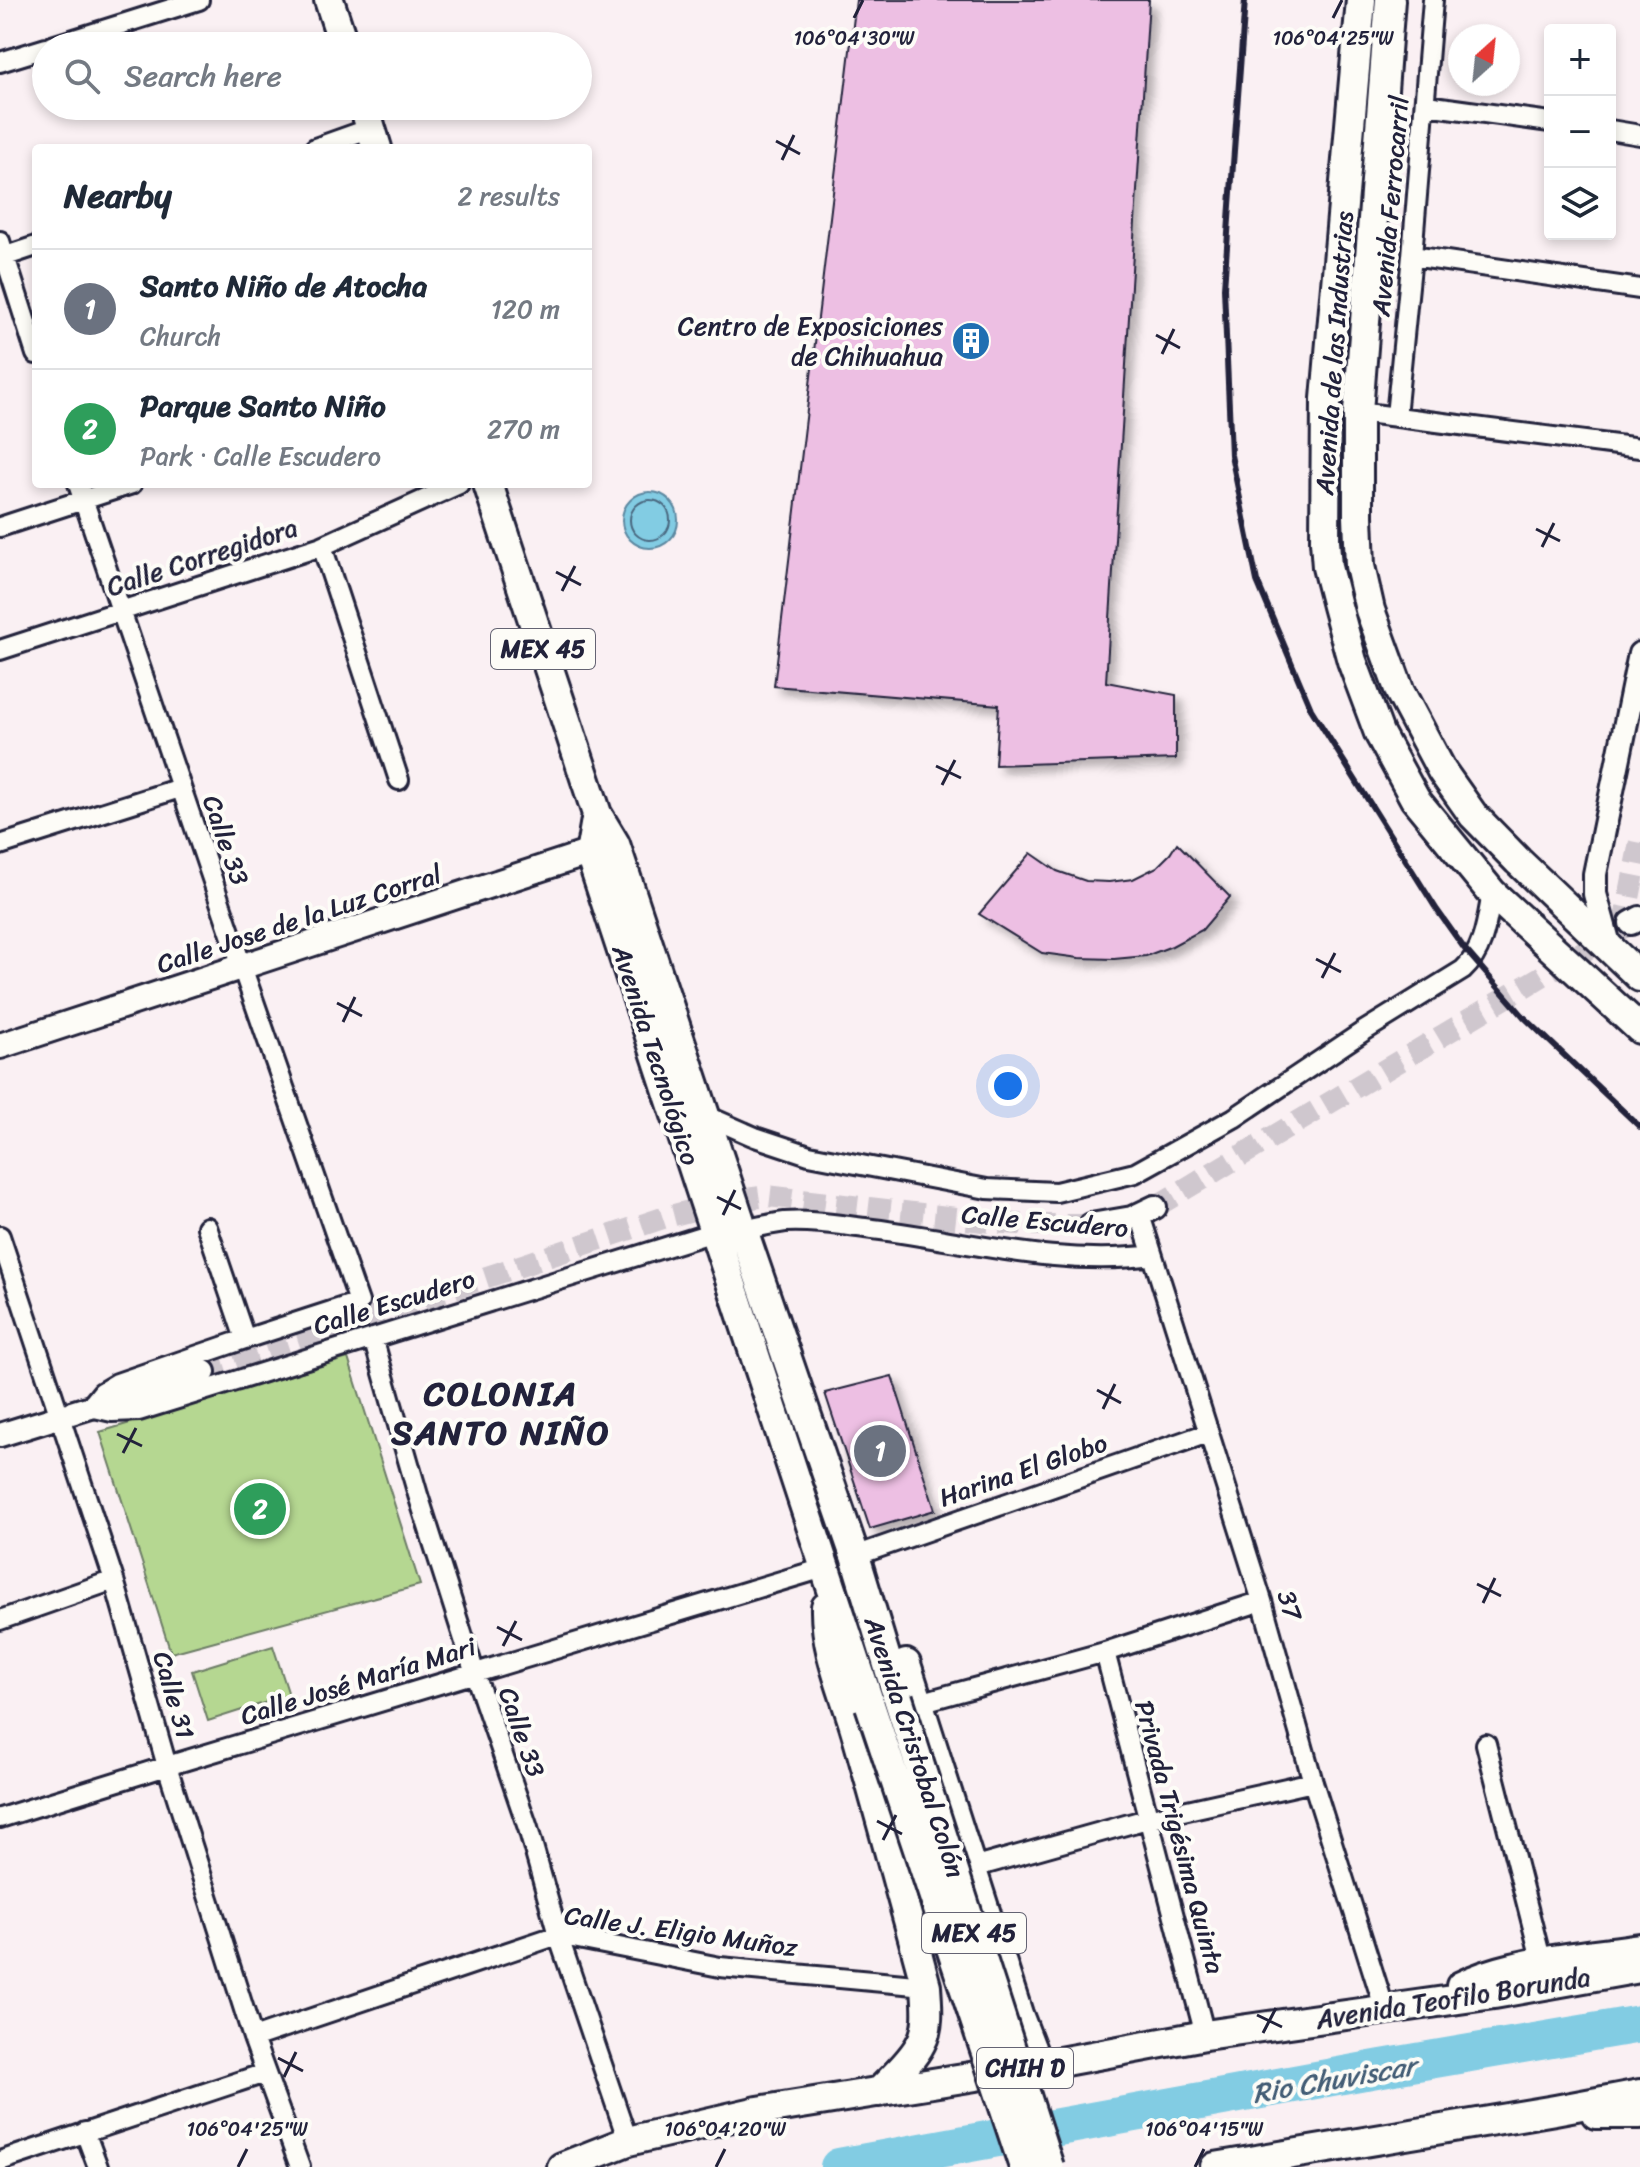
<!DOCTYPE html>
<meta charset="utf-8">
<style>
:root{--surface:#fff;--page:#f2f2f3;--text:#1f2937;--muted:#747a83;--line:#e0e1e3;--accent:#1f6fb2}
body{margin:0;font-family:Sriracha,sans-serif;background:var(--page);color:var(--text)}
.controls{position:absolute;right:24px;top:24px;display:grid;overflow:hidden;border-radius:8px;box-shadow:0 4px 12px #0003}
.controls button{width:72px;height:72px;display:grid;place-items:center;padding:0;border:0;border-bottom:2px solid var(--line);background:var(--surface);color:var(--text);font:40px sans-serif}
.compass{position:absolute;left:1448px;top:24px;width:72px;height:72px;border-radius:50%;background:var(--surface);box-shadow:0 4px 12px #0003;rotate:27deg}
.you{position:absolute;left:1008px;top:1086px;width:28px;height:28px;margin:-20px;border:6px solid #fff;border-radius:50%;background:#1a73e8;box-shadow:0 0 0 12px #1a73e833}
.badge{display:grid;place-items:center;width:52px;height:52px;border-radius:50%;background:var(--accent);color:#fff;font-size:26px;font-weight:700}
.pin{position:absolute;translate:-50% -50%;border:4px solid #fff;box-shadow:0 2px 8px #0006}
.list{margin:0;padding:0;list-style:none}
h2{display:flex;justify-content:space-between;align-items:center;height:104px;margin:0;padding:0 32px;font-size:34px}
h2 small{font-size:26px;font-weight:400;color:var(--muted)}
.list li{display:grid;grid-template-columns:52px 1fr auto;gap:24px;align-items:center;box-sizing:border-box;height:120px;padding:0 32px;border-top:2px solid var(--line)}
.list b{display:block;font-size:30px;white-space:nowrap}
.list p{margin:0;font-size:26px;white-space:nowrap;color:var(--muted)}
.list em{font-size:26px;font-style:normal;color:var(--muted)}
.icon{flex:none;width:44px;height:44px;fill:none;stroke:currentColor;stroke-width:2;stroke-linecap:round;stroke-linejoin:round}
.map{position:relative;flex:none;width:1640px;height:2167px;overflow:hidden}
.search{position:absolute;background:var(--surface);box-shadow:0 4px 12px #0003;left:32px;top:32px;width:560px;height:88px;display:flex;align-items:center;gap:20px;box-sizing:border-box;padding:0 28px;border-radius:44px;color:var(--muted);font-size:30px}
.panel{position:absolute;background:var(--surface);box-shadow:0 4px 12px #0003;left:32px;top:144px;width:560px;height:344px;border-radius:8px}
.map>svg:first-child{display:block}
</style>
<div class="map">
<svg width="1640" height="2167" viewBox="0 0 1640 2167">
<defs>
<filter id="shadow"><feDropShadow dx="7" dy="7" stdDeviation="4" flood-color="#0004"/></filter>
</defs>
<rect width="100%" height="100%" fill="#faf0f3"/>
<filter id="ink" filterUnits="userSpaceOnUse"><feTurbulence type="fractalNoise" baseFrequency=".0125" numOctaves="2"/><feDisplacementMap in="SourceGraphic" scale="16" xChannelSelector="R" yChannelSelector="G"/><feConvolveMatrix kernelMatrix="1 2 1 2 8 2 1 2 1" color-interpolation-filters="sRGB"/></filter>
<g filter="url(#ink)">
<path fill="#b5d791" stroke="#6c7c66" stroke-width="2" d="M348,1358L420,1585L171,1653L100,1432Z
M273,1646L289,1695L208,1721L192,1671Z"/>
<path fill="#82cce3" stroke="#5c88a0" stroke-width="2" d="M622 520a28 28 0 1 1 56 0a28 28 0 1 1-56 0Z"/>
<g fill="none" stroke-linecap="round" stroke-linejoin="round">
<path stroke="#48667e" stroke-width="2" d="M630 520a20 20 0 1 1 40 0a20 20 0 1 1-40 0Z"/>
<path stroke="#82cce3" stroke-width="38" d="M839,2167L1382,2068L1640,2024"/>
</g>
<path fill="#edbfe3" stroke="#22223b" stroke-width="2" filter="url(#shadow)" d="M856,0H1149L1106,682L1176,695V759L995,765L999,705L774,686Z
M1177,843L1230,897L1202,930L1172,946L1146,956L1114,959L1079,958L1042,953L979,914L1031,853L1057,871L1086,881L1109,882L1133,879L1157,867L1170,854Z
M892,1376L935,1510L870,1529L825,1393Z"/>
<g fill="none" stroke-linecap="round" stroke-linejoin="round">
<path stroke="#cfc7ce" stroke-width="22" stroke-dasharray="22 11" stroke-linecap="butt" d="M1623,929L1640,842
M1155,1207L1631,923
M204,1372L666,1217L720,1203L767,1196L990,1222L1030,1225H1091"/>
<g stroke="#22223b" stroke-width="24">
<path id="minor" d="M52,46L199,0
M0,62L46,48
M1426,105L1550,122
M1610,130L1640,135
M315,148L371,128
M0,241L36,354
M1412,256L1640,289
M0,258L36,246
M1358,412L1640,448
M1396,416L1412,256L1433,0
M78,484L242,967L359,1302L245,1339L117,1383L102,1392L90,1407L112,1412L139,1411L714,1232
M0,527L132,484
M322,546L399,780
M0,650L322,546L459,484
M0,845L180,788
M705,1115L755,1137L809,1155L987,1189L1056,1192L1135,1173L1234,1118L1364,1031L1463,970C1484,951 1487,920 1492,893
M1140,1215L1262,1601L1313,1782L1385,2010
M207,1227L245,1339
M743,1230C757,1227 771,1224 785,1222C812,1220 839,1225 865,1228C960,1239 1056,1268 1152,1255
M0,1236L114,1580L167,1766L253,2038L300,2167
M373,1338L418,1495L475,1674L528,1828L558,1935L628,2141
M855,1556L1208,1433
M0,1620L114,1580
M1105,1652L1205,2035
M919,1703L1105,1652L1262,1601
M1486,1744L1542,1963
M0,1818L167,1766L824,1568
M972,1868L1147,1819L1313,1782
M253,2038L558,1935L720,1967L926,1986
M85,2132L98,2167
M0,2161L265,2073"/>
</g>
<g stroke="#22223b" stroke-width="28">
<path id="tertiary" d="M1631,923L1640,918
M1610,948L1595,894V874L1640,654
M1091,1225L1132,1218L1155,1207
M0,1435L204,1372"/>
</g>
<g stroke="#22223b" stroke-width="30">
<path id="secondary" d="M0,1046L606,847"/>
</g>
<g stroke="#22223b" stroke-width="34">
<path id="primary" d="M329,0L344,46
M1361,0L1326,399L1325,541L1327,567L1337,606L1352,661L1379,733L1415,799L1492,893L1640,1029
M1390,0L1358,412V516L1360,566L1370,610L1400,692L1442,771L1473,815L1518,861L1640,977
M364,106L377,148
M488,484L597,814L615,844L743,1230L855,1556L898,1698
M597,814L590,854L870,1705
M826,1607C825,1650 844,1691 856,1732C880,1816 903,1901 926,1986C927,2003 930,2027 921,2043C912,2061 893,2077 879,2092
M906,1664L1018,2014L1038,2066
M1461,1986C1510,1961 1586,1956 1640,1948
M1596,2114H1640
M562,2167L628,2141L758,2111L1038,2066L1205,2035L1494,1994L1640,1968
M1215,2167L1555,2110L1640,2094"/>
</g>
<use href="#minor" stroke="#fdfcf7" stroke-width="18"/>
<use href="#tertiary" stroke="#fdfcf7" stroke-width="22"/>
<use href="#secondary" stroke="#fdfcf7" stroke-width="24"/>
<use href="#primary" stroke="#fdfcf7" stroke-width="28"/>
<path stroke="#22223b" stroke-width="6" d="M1245,0L1224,288L1231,455L1257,581L1311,709L1437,910L1464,948L1524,1017L1640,1127"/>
<g stroke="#22223b" stroke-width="34" stroke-linecap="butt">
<path id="primary-bridge" d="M898,1698L1049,2167
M870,1705L1024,2167"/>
</g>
<use href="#primary-bridge" stroke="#fdfcf7" stroke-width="28"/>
</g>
</g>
<path fill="none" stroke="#22223b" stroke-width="3" d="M854,18L863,0M1333,18L1342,0M776,141L800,154M782,160L794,135M1156,335L1180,348M1162,354L1174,329M1536,529L1560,541M1542,547L1554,523M556,572L581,585M562,591L575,566M936,766L961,778M942,785L955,760M1316,959L1341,972M1322,978L1335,953M337,1003L362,1016M343,1022L355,997M717,1197L741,1209M723,1215L735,1190M1097,1390L1121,1403M1103,1409L1115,1384M117,1434L142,1446M123,1453L136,1428M1477,1584L1501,1596M1483,1603L1495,1578M497,1627L522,1640M503,1646L516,1621M877,1821L902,1834M883,1840L896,1815M1257,2015L1282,2027M1263,2033L1276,2008M278,2058L303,2071M284,2077L296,2052M238,2167L247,2149M716,2167L725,2149M1195,2167L1204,2149"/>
<defs>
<g id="building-disc" transform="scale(2)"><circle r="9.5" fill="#1f6fb2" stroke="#fdfcf7"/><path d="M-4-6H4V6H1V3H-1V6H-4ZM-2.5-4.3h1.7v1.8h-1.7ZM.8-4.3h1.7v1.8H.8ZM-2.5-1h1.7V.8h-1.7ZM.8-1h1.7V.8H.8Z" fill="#fff"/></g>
</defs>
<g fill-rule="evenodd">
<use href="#building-disc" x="971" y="341"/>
</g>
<g text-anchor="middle" stroke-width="8" stroke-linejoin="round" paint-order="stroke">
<g fill="#fdfcf7" stroke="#646373" stroke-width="2">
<rect x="491" y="629" width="104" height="40" rx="6"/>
<rect x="922" y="1913" width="104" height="40" rx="6"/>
<rect x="977" y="2048" width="96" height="40" rx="6"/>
</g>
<g font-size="24" font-weight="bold" fill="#22223b">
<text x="543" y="657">MEX 45</text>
<text x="974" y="1941">MEX 45</text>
<text x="1025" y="2076">CHIH D</text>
</g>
<g font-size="26" fill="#22223b" stroke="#fdfcf7">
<text transform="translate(1390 206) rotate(-85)" y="9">Avenida Ferrocarril</text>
<text transform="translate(1334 353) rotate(-86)" y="9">Avenida de las Industrias</text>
<text transform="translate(202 557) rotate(-18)" y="9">Calle Corregidora</text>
<text transform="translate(226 840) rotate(71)" y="9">Calle 33</text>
<text transform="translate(299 919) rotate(-18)" y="9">Calle Jose de la Luz Corral</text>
<text transform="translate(656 1055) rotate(72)" y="9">Avenida Tecnológico</text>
<text transform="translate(1045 1221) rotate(5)" y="9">Calle Escudero</text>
<text transform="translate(394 1302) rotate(-17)" y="9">Calle Escudero</text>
<text transform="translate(1023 1470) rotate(-19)" y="9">Harina El Globo</text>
<text transform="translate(1290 1605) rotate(74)" y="9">37</text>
<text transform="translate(358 1681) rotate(-17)" y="9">Calle José María Mari</text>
<text transform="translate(174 1695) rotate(74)" y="9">Calle 31</text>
<text transform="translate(522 1732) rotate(71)" y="9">Calle 33</text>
<text transform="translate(915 1747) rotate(72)" y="9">Avenida Cristobal Colón</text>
<text transform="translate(1180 1837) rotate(75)" y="9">Privada Trigésima Quinta</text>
<text transform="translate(681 1931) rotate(8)" y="9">Calle J. Eligio Muñoz</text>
<text transform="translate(1453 1998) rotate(-9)" y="9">Avenida Teofilo Borunda</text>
</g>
<g font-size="26" fill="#22223b" stroke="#fdfcf7" text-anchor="end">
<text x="943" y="335">Centro de Exposiciones<tspan x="943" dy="30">de Chihuahua</tspan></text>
</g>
<g font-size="28" font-style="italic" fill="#445e76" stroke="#fdfcf7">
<text transform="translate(1334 2079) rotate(-10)" y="10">Rio Chuviscar</text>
</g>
<g font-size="34" font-weight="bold" letter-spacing="2" fill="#22223b" stroke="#fdfcf7">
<text x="501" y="1405">COLONIA<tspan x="501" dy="39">SANTO NIÑO</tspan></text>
</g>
</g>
<g font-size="20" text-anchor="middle" fill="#22223b" stroke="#fdfcf7" stroke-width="8" stroke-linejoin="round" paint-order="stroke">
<text x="854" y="45">106°04'30"W</text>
<text x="1333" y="45">106°04'25"W</text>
<text x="247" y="2136">106°04'25"W</text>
<text x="725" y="2136">106°04'20"W</text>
<text x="1204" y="2136">106°04'15"W</text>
</g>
</svg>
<div class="controls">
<button>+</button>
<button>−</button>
<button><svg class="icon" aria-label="layers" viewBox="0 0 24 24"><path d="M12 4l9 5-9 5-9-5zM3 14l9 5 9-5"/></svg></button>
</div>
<svg class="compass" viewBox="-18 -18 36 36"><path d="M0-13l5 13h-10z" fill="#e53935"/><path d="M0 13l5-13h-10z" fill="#747a83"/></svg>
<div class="you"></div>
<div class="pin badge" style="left:880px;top:1451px;background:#6b7280">1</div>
<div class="pin badge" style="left:260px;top:1509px;background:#2e9e5b">2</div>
<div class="search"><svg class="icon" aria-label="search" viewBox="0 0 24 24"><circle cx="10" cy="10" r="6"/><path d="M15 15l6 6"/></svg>Search here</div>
<section class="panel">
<h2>Nearby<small>2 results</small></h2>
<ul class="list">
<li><span class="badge" style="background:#6b7280">1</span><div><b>Santo Niño de Atocha</b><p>Church</p></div><em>120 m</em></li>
<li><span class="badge" style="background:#2e9e5b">2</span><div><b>Parque Santo Niño</b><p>Park · Calle Escudero</p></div><em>270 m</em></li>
</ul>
</section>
</div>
